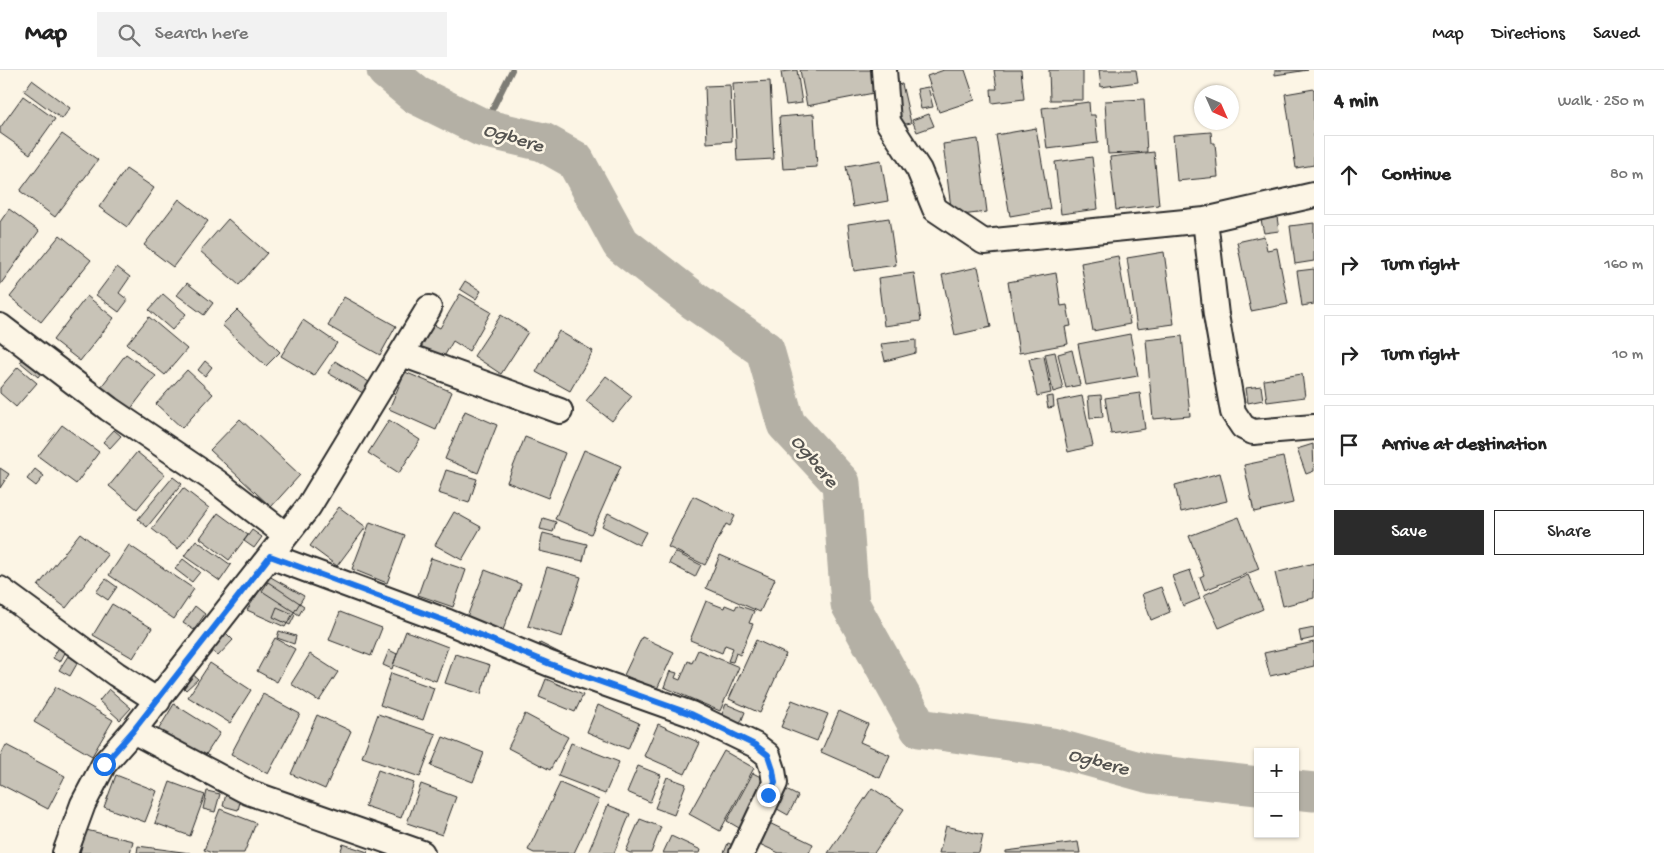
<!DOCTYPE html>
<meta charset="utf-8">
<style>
:root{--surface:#fff;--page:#f2f2f2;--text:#222;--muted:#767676;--line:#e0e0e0;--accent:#2b2b2b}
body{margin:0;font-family:"Gochi Hand",sans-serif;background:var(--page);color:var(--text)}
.controls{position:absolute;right:15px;bottom:15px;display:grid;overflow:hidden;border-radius:0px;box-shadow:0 1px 4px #0004}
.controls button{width:45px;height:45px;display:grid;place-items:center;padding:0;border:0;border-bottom:1px solid var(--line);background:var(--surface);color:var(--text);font:25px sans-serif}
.compass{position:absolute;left:1194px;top:15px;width:45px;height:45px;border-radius:50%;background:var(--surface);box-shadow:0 1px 4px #0004;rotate:135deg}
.stop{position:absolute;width:15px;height:15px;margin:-11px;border:4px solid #1a73e8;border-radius:50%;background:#fff}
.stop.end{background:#1a73e8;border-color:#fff;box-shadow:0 1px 5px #0008}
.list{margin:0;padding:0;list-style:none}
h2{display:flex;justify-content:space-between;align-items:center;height:65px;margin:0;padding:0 20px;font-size:21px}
h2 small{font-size:16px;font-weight:400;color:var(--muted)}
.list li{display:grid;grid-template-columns:32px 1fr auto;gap:15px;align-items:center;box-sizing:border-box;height:80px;margin:0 10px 10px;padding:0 10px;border:1px solid var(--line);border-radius:0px}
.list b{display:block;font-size:19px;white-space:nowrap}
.list em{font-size:16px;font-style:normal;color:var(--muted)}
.actions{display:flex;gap:10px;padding:15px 20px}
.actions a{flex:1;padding:11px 0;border:1px solid var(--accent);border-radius:0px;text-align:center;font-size:18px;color:var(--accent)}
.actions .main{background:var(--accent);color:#fff}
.icon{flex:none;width:28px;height:28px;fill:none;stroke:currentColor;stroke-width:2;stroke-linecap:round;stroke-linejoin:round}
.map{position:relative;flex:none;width:1314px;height:783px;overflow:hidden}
header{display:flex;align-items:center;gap:30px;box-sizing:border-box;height:70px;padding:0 25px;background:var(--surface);border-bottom:1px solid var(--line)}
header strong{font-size:24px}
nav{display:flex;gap:28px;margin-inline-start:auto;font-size:18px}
.search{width:350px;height:45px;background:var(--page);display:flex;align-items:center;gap:12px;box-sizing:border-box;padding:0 18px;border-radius:0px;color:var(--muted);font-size:19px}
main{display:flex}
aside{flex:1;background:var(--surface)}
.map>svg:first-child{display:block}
</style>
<header>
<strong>Map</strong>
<div class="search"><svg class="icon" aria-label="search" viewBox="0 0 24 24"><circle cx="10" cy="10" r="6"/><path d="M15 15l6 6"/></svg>Search here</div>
<nav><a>Map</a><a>Directions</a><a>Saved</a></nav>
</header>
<main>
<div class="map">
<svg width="1314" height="783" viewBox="0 0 1314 783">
<rect width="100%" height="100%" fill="#fcf5e5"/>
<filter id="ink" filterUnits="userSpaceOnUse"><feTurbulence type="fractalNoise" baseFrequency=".02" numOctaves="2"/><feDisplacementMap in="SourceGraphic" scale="10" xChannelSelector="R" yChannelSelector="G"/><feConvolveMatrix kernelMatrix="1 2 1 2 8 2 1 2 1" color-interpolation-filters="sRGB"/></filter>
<g filter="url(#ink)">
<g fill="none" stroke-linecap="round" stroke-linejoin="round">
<path stroke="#7d7b74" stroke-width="6" d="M483,58L512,0"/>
<path stroke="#b4b0a5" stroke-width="39" d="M386,0L416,25L483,58L543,72L575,90L621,174L696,232L765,280L786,354L841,413L850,534L919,658L1052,677L1150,704L1258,716
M1295,720L1314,722"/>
</g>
<path fill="#c8c3b7" stroke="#2b2b2b" d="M797,0L802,33L786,35L781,2Z
M800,0H880L884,21L807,36Z
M944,0H965L975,30L939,42L927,6Z
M994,0H1021L1024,29L992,33L991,19H997Z
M1049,0H1083V30H1050Z
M1099,0H1136L1138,12L1101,17Z
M1275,0H1308L1275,5Z
M32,10L70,38L62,49L24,21Z
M770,11L774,89L737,91L733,13Z
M902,14L911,53L901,55L892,16Z
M730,15L732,71L707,73L705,16Z
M928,17L933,37L921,39L917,19Z
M1314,19V95L1296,98L1285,24Z
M23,26L55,49L30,84L0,63V58Z
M1144,29L1147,82L1108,84L1105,31Z
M1089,32L1090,45H1095L1098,73L1047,79L1042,38Z
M814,44L817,97L783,99L779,47Z
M929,44L934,56L917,62L912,50Z
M1036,58L1050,139L1010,146L996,65Z
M1211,62L1212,73H1215L1218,107L1177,111L1173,65Z
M62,64L98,90L55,147L20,121Z
M978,69L987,142L952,146L943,74Z
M1154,82L1159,135L1116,140L1110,87Z
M1092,87L1098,139L1061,144L1055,92Z
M881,90L888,131L853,137L846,96Z
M126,99L154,118L127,157L99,137Z
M179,129L208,151L173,197L144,175Z
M9,139L39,161L0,215V152Z
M1277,147L1279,161L1264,163L1261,150Z
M889,148L896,195L854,201L848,154Z
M228,149L267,183L239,215L200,181Z
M1314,153V191L1295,194L1290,156Z
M60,165L91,190L41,252L10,227Z
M1264,166L1267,180L1277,178L1288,234L1251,241L1237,172Z
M1164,182L1174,254L1137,259L1127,188Z
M1118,186L1130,254L1093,261L1081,193Z
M117,197L130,207L119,223L128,230L119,242L96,225Z
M978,197L991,257L955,265L942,205Z
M1314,199V234L1302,236L1297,201Z
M914,203L921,251L884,256L878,208Z
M1056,203L1061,236L1067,235L1071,256L1065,257L1068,274L1019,283L1008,212Z
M465,211L481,221L476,229L460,219Z
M187,213L213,233L204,245L177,225Z
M163,224L186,244L172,260L149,240Z
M460,224L491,242L469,281L453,271L442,290L414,274L427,251L440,258Z
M87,226L114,248L80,291L53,270Z
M344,227L396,256L380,285L328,256Z
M237,240L280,282L266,296L222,255Z
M501,245L528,262L501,304L474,286Z
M149,247L187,279L165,305L127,274Z
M303,250L337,273L314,306L281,286Z
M559,261L593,281L570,321L536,302Z
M1130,264L1138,306L1086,315L1078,274Z
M1182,266L1190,346L1153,349L1146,270Z
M916,270V283L885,291L881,274Z
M1072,280L1080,315L1066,318L1058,284Z
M1055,282L1063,319L1053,322L1045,284Z
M126,284L156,306L130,340L101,317Z
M1044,286L1051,323L1037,326L1029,289Z
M25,288L41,303L38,307L20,292Z
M205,291L212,297L205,306L198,300Z
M335,291L369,312L363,323L328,303Z
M18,297L37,313L16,337L0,323V318Z
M187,300L213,324L182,358L156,334Z
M405,302L452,322L436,360L389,339Z
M1302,304L1305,327L1267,332L1264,310Z
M606,306L632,326L612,351L586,331Z
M1261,316L1263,330L1248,333L1246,318Z
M1140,323L1145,359L1111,364L1105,328Z
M1101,325L1103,347L1090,348L1088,326Z
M1053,326L1054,337L1048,338L1046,327Z
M1082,326L1093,376L1068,382L1057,331Z
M465,341L497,355L478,403L445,389Z
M240,349L300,405L271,437L210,380Z
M389,350L420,370L399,403L368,383Z
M62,355L99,382L76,414L38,386Z
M114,360L121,366L110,378L103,372Z
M525,367L565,383L548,428L507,412Z
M1313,374L1314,401L1306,404L1297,379Z
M584,380L621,396L591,464L555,449Z
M137,382L165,405L137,439L109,416Z
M1283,387L1293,433L1254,442L1244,395Z
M0,398L9,404L0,418Z
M35,399L44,406L36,416L27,409Z
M446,400L477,409L469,433L438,423Z
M1220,403L1227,431L1181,442L1175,415Z
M173,407L182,414L147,457L138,449Z
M183,418L209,438L178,479L152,459Z
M693,426L735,446L730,456L726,454L705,495L668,477Z
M339,437L366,457L337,496L310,476Z
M454,442L481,457L462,490L435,475Z
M218,443L248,465L229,490L200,468Z
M608,443L646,462L639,475L602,456Z
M1239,447L1259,499L1205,520L1200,507L1204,505L1189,466Z
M543,448L556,452L553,462L540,459Z
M370,452L405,465L387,513L352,499Z
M252,460L262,467L254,478L244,471Z
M80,463L108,485L66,538L38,516Z
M543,463L587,474L583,491L539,481Z
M196,470L231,495L220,511L184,486Z
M129,475L194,519L174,549L109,505Z
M675,482L701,495L695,507L669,493Z
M720,485L775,509L760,542L706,518Z
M431,488L466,500L453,537L418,525Z
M183,489L200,502L192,512L175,499Z
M1314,493V528L1283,536L1275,503Z
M547,497L581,507L562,567L528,556Z
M485,500L521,514L501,565L465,552Z
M1190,500L1200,529L1183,536L1172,506Z
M1248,505L1263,539L1219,558L1204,525Z
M269,506L304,526L285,557L247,540Z
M106,509L117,517L108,530L96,522Z
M268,512L304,536L299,545L262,521Z
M1161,517L1170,542L1151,550L1142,524Z
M706,531L724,538L725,535L735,539L737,535L754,541L749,553L753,554L740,585L736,583L733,592L728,591L733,578L725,575L722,583L690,570Z
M112,534L152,558L133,588L93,565Z
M195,536L205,544L194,560L183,553Z
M277,537L295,545L290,555L273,547Z
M340,542L382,558L371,586L329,570Z
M1314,558V568L1301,571L1299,561Z
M224,561L233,570L218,586L209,578Z
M279,561L296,566L294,574L277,568Z
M406,561L448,577L436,611L393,595Z
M642,567L674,582L657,619L624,605Z
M275,568L295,579L277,612L257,601Z
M756,570L786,584L760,643L729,629Z
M1314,572V596L1270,606L1264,583Z
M540,573L560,583L555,592L535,582Z
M59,577L66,581L60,592L53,588Z
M389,580L397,584L392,599L383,595Z
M698,580L739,597L720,641L664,617L670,601L677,603L675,608L680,610L688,591L692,593Z
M310,584L338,602L319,631L291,614Z
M455,584L490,595L481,624L445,613Z
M68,586L78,592L70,606L59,600Z
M210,593L251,620L230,653L188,627Z
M190,602L198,609L186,620L179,613Z
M391,603L434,618L423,650L380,635Z
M546,609L583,625L575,642L539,627Z
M56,617L113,650L92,686L34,652Z
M109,619L131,638L120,650L99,631Z
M263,624L300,644L268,704L231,684Z
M792,630L828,644L817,671L781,657Z
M174,634L220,663L199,695L154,667Z
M726,634L745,642L739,657L720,649Z
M598,635L639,653L628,679L587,662Z
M839,641L868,654L860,672L890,685L880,708L821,682Z
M378,644L436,664L420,707L362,687Z
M525,644L568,667L550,700L508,678Z
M317,645L351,661L325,719L291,704Z
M658,654L700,673L685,704L644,686Z
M443,667L484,683L473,712L431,696Z
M571,673L619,692L605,724L558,706Z
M6,675L65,706L48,739L0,714V687Z
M724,681L754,698L720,761L689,744Z
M638,696L661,705L650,732L627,722Z
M378,700L414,713L401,748L365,736Z
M753,703L772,713L746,762L727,751Z
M116,705L157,721L145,752L104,737Z
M667,707L686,714L674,745L655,738Z
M170,712L205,725L190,766L155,753Z
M560,713L599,730L574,783H534L528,780Z
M421,714L456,727L442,765L407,753Z
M782,718L798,726L788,745L772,736Z
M872,718L904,739L874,783H828Z
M207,721L220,724L215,742L203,739Z
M226,724L241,728L238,740L223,736Z
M608,735L630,744L614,783H588Z
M220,739L256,753L244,783H212L204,780Z
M640,749L661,757L651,783H630L626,781Z
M763,750L813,774L809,783H779L753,771Z
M946,756L983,765L979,783H939Z
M86,760L133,771L130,783H80Z
M671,766L701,780L700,783H663Z
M1078,772L1080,783H1006V781Z
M728,773L742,779L740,783H724Z
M343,774L368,782L367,783H340Z
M138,776L190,783H137Z"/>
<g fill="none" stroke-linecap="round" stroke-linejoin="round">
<g stroke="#2b2b2b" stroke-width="28">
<path id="minor" d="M884,0L888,52L919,100L935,139L984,172L1205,150L1314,125
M1205,150L1216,245L1233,342L1243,357L1253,362L1314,357
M0,256L109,339L217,412L286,465
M402,284L560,341
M270,486L448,552L550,594L691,644L755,675L768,685L773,700L775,713L742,783
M0,519L116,604L158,631
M133,661L248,722L422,783
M65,783L83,734L104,694L133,661L309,436L429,238"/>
</g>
<use href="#minor" stroke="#fcf5e5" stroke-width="24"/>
</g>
</g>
<g fill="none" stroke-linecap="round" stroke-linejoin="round" filter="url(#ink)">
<path stroke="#1a73e8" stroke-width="6" d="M104,694L133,661L270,486L448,552L550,594L691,644L755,675L768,685L773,700L775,713L768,725"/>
</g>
<g text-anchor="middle" stroke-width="5" stroke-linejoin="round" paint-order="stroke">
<g font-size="20" font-style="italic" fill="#545350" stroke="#fcf5e5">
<text transform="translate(514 66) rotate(17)" y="7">Ogbere</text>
<text transform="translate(816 390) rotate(50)" y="7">Ogbere</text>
<text transform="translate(1099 690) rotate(15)" y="7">Ogbere</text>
</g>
</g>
</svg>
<div class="controls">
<button>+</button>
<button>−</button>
</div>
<svg class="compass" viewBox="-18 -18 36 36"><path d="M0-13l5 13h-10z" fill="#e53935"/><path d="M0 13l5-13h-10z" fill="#767676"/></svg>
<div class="stop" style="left:104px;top:694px"></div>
<div class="stop end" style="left:768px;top:725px"></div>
</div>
<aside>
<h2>4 min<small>Walk · 250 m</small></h2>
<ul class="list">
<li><svg class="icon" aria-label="ahead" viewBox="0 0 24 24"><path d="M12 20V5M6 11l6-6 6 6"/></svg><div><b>Continue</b></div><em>80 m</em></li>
<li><svg class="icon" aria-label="right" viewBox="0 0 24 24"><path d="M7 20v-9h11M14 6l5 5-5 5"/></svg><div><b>Turn right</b></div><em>160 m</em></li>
<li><svg class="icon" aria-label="right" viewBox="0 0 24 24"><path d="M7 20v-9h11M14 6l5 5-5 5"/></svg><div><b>Turn right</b></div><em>10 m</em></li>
<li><svg class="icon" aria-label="arrive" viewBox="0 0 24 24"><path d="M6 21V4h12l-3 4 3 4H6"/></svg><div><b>Arrive at destination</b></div></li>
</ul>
<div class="actions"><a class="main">Save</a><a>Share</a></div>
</aside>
</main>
